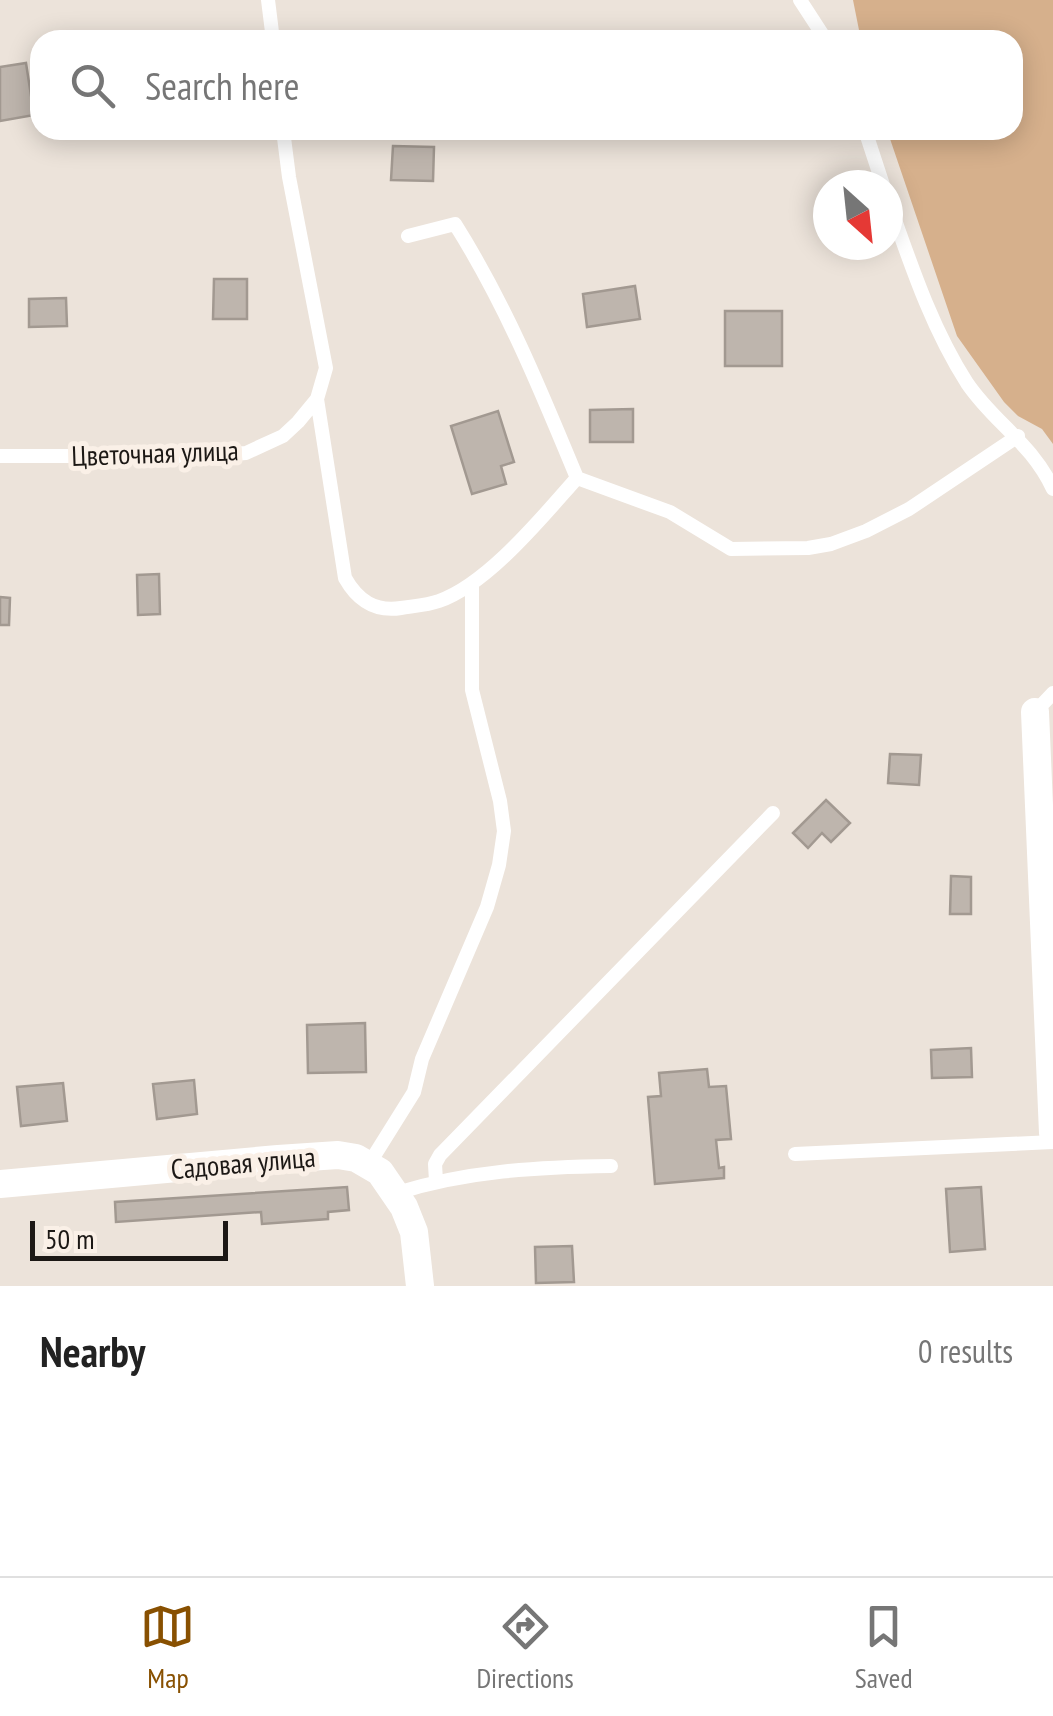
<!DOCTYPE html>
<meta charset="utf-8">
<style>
:root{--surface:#fff;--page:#f2f2f2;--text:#222;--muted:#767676;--line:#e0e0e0;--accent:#885001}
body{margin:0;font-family:"PT Sans Narrow",sans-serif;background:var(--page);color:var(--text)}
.compass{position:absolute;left:813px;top:170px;width:90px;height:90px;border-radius:50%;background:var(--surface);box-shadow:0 5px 25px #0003;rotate:153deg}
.scale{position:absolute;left:30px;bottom:25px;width:198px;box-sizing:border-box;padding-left:10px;border:5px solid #1c1815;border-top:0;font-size:28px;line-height:35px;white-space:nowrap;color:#1c1815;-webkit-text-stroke:8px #faf0e7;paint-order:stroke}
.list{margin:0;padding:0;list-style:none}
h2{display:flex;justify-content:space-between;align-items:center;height:130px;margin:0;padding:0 40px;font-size:42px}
h2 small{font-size:32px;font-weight:400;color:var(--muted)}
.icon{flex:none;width:55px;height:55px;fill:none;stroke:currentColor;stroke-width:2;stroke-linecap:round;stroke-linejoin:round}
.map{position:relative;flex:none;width:1053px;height:1286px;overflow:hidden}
.search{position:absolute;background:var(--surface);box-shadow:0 5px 25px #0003;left:30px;right:30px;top:30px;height:110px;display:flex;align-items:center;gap:25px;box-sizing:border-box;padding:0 35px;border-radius:30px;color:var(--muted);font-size:38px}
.sheet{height:290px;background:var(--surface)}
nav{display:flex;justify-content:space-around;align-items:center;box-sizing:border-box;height:140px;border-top:2px solid var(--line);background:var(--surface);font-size:28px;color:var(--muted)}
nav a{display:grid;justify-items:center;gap:5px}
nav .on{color:var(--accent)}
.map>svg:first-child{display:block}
</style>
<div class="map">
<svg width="1053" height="1286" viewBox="0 0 1053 1286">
<rect width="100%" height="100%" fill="#ece3da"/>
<path fill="#d6b08c" d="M853,0H1053V444L1042,429L1018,416L1004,402L957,336L887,130H1013V40H861Z"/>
<path fill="#beb5ad" stroke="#a29991" stroke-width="2.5" d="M384,32H442L441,40H384Z
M221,34V40H188L187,36Z
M26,63L34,115L0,121V67Z
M393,146L434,147L433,181L391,180Z
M214,279H247V319H213Z
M635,286L640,319L587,327L583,294Z
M66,298L67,326L29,327V299Z
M725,311H782V366H725Z
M633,409V442H590V410Z
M498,411L514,462L501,466L506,484L472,494L451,426Z
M159,574L160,614L138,615L137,575Z
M0,597L10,598L9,625H0Z
M890,754L921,755L919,785L888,783Z
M826,800L850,823L831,842L822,833L808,848L793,833Z
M951,876L971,877V914H950Z
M365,1023L366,1072L308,1073L307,1025Z
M971,1048L972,1077L932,1078L931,1050Z
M707,1069L709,1087L726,1086L731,1139L716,1140L719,1168L724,1167V1178L655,1184L648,1097L661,1096L659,1073Z
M194,1080L197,1114L157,1119L153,1084Z
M63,1083L67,1121L21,1126L17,1087Z
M347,1187L349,1210L328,1212V1219L262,1224L261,1212L116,1222L115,1202Z
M981,1187L985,1249L950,1252L946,1189Z
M572,1246L574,1282L536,1283L535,1247Z"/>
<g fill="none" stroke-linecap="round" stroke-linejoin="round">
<path stroke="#fff" stroke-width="14" d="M268,0L273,40
M800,0L826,40
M865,130L883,185
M888,200C910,262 931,327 967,383C994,423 1031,442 1053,489
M408,236L455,224C506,305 541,391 577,478
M317,399L345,578C358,601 375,612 401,608C414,606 428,605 439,601C488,584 543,516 577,478L670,512L731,549L808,548L831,544L866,531L909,509L1018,436
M0,456H210L246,453L283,436L298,422L317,399L326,368L289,177L283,130
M1035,712L1053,693
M795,1154L1053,1142
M369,1164L414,1092L422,1059L487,907L499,865L504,831L500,801L472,690V584
M436,1181L435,1164L440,1155L773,813
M397,1193C466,1171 538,1167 611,1166"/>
<path stroke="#fff" stroke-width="28" d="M1035,712L1053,1133
M0,1184L278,1159L338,1155L356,1158L380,1172L404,1207L414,1232L420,1286"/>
</g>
<g text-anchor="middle" stroke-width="10" stroke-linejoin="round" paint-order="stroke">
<g font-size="28" fill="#1c1815" stroke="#faf0e7">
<text transform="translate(155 453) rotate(-2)" y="10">Цветочная улица</text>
<text transform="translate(243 1163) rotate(-5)" y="10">Садовая улица</text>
</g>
</g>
</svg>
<svg class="compass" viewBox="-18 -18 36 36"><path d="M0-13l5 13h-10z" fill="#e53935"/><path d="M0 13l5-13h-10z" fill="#767676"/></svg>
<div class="scale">50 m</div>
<div class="search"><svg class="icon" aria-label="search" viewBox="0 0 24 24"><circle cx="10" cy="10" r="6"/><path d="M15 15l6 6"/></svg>Search here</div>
</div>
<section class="sheet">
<h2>Nearby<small>0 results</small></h2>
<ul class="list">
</ul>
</section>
<nav>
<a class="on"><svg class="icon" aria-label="map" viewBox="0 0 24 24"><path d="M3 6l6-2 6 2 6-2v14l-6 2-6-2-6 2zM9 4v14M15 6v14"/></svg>Map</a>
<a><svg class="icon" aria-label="directions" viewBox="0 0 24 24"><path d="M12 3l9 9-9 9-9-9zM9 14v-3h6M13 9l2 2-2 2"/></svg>Directions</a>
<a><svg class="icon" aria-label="saved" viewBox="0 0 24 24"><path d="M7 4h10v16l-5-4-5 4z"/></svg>Saved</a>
</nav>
